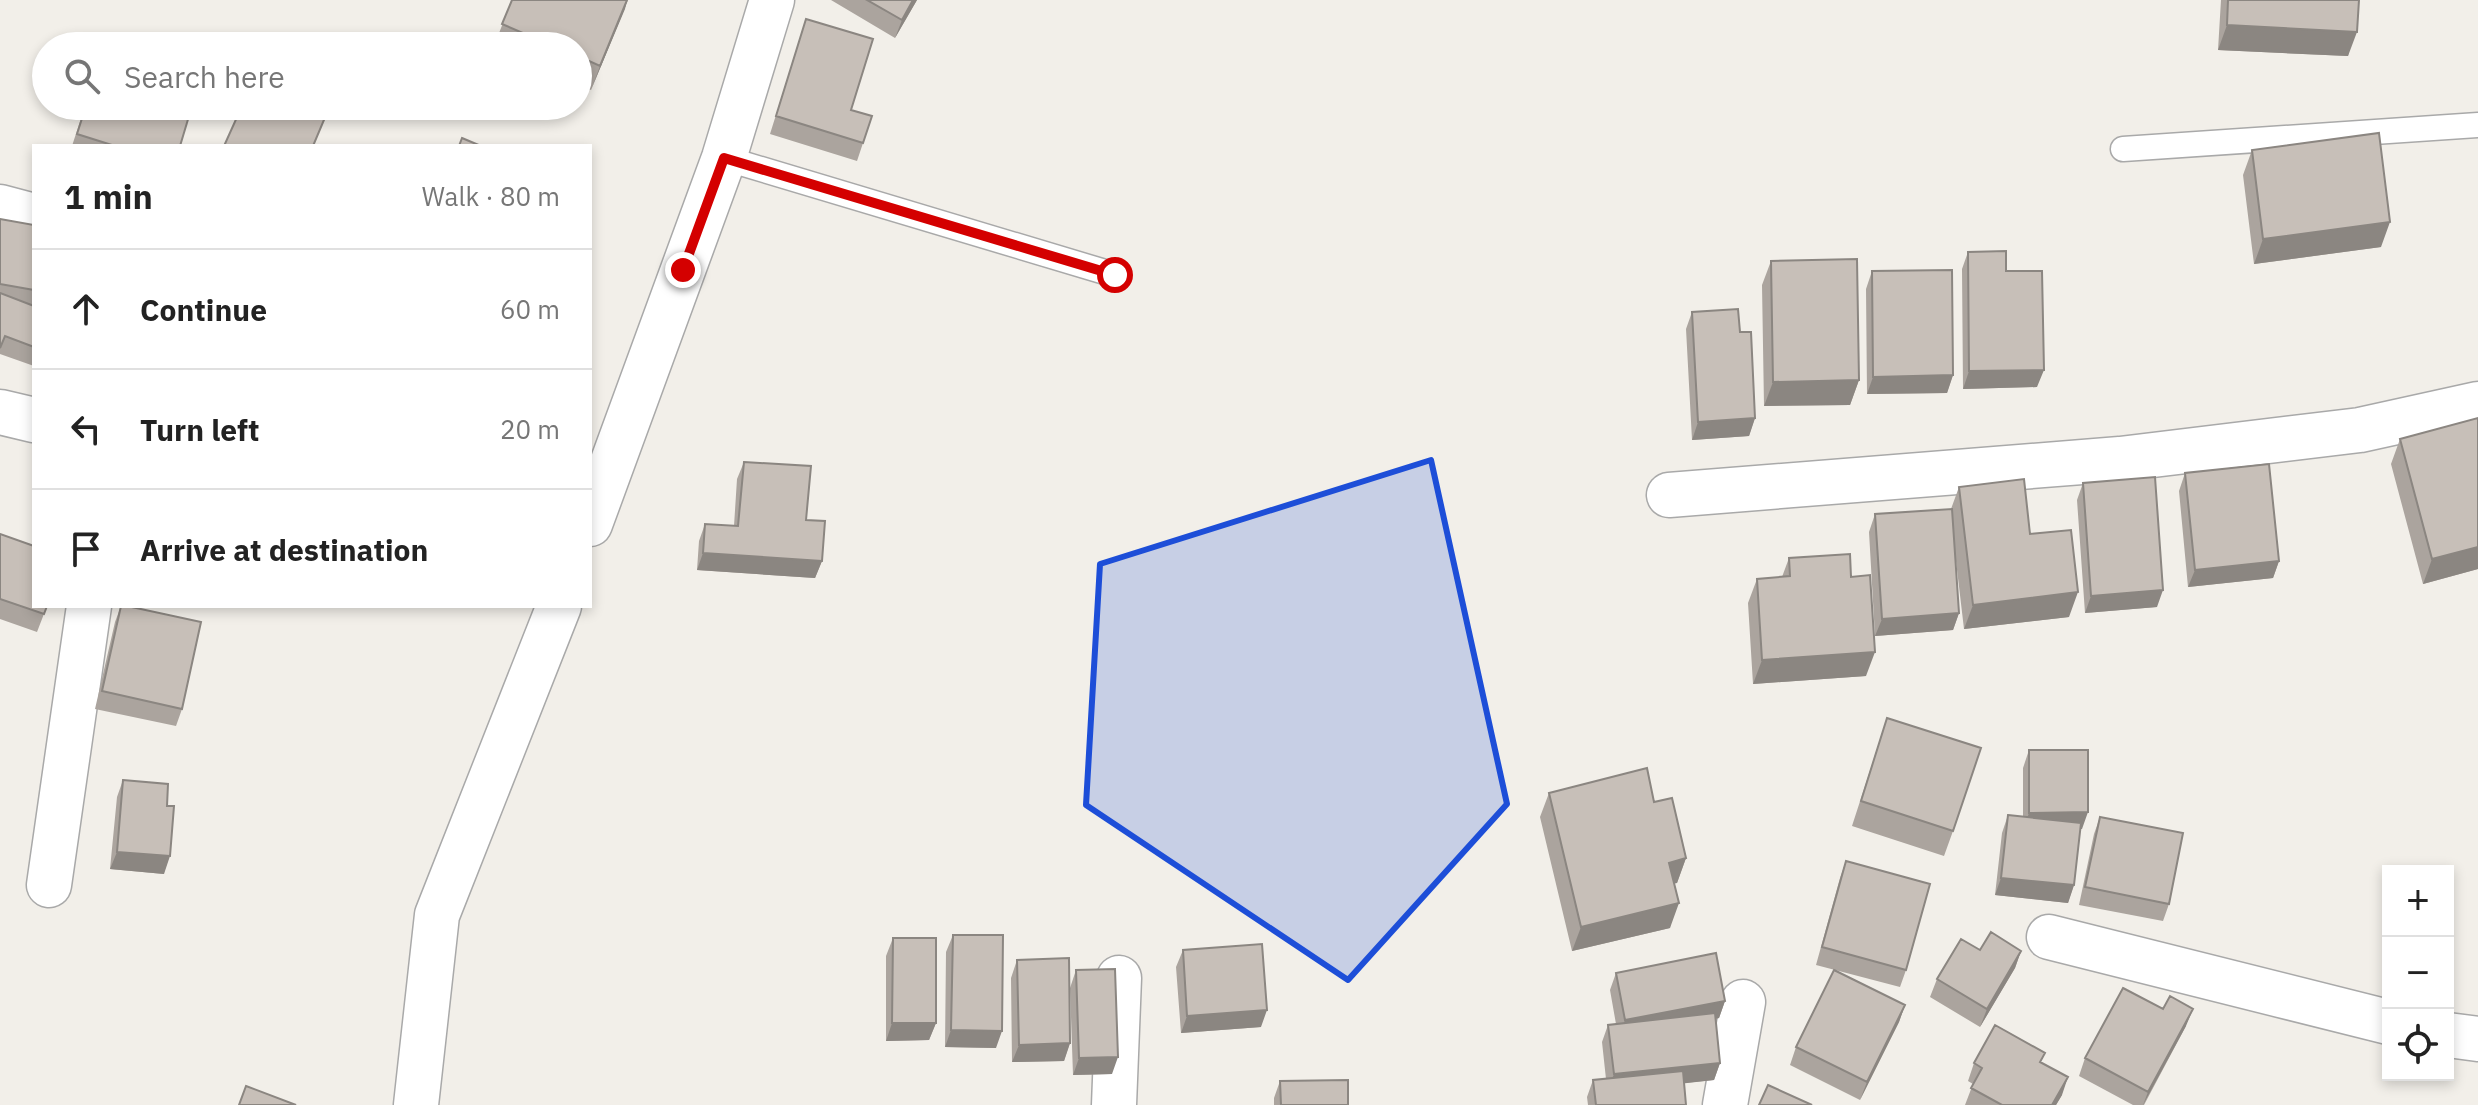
<!DOCTYPE html>
<meta charset="utf-8">
<style>
:root{--surface:#fff;--page:#f6f6f6;--text:#222;--muted:#767676;--line:#e0e0e0}
body{margin:0;font-family:"IBM Plex Sans",sans-serif;background:var(--page);color:var(--text)}
.controls{position:absolute;right:24px;bottom:24px;display:grid;overflow:hidden;border-radius:0px;box-shadow:0 4px 12px #0003}
.controls button{width:72px;height:72px;display:grid;place-items:center;padding:0;border:0;border-bottom:2px solid var(--line);background:var(--surface);color:var(--text);font:40px sans-serif}
.stop{position:absolute;width:24px;height:24px;margin:-18px;border:6px solid #d40000;border-radius:50%;background:#fff}
.stop.end{background:#d40000;border-color:#fff;box-shadow:0 2px 8px #0008}
.list{margin:0;padding:0;list-style:none}
h2{display:flex;justify-content:space-between;align-items:center;height:104px;margin:0;padding:0 32px;font-size:34px}
h2 small{font-size:26px;font-weight:400;color:var(--muted)}
.list li{display:grid;grid-template-columns:52px 1fr auto;gap:24px;align-items:center;box-sizing:border-box;height:120px;padding:0 32px;border-top:2px solid var(--line)}
.list b{display:block;font-size:30px;white-space:nowrap}
.list em{font-size:26px;font-style:normal;color:var(--muted)}
.icon{flex:none;width:44px;height:44px;fill:none;stroke:currentColor;stroke-width:2;stroke-linecap:round;stroke-linejoin:round}
.map{position:relative;flex:none;width:2478px;height:1105px;overflow:hidden}
.search{position:absolute;background:var(--surface);box-shadow:0 4px 12px #0003;left:32px;top:32px;width:560px;height:88px;display:flex;align-items:center;gap:20px;box-sizing:border-box;padding:0 28px;border-radius:44px;color:var(--muted);font-size:30px}
.panel{position:absolute;background:var(--surface);box-shadow:0 4px 12px #0003;left:32px;top:144px;width:560px;height:464px;border-radius:0px}
.map>svg:first-child{display:block}
</style>
<div class="map">
<svg width="2478" height="1105" viewBox="0 0 2478 1105">
<rect width="100%" height="100%" fill="#f2efe9"/>
<g fill="none" stroke-linecap="round" stroke-linejoin="round">
<g stroke="#a9a9a9" stroke-width="27">
<path id="lane" d="M2123,149L2478,125
M724,158L1115,275"/>
</g>
<g stroke="#a9a9a9" stroke-width="47">
<path id="street" d="M0,207L34,216
M0,412L34,420
M1669,495L2120,459L2360,430L2478,404
M590,524L724,158L772,0
M49,885L89,606
M2049,937L2388,1022
M2448,1035L2478,1039
M416,1105L437,915L559,606
M1114,1105L1119,978
M1725,1105L1743,1002"/>
</g>
<use href="#lane" stroke="#fff" stroke-width="24"/>
<use href="#street" stroke="#fff" stroke-width="44"/>
</g>
<path fill="#aba49e" d="M512,0H628L591,90L578,85V46H494Z
M831,0H917L895,38Z
M2221,0H2359L2348,56L2218,50Z
M806,19L851,110L863,143L857,161L770,134Z
M85,106H192L180,146H72Z
M2252,150L2381,247L2254,264L2243,175Z
M0,219L34,225V366L0,354Z
M1968,252L2006,271L2037,387L1963,389L1962,269Z
M1771,261L1859,380L1850,405L1764,406L1762,285Z
M1872,271L1953,375L1947,393L1867,394L1866,289Z
M1692,312L1740,332L1755,418L1749,436L1692,440L1686,329Z
M2478,418V569L2423,584L2391,464L2400,439Z
M744,462L806,520L822,561L815,578L697,570L699,541L705,524L734,526L737,479Z
M2185,473L2279,561L2273,578L2188,587L2179,491Z
M2083,483L2157,607L2085,613L2077,500Z
M1959,487L2030,534L2069,617L1964,629L1954,544L1959,613L1953,630L1875,636L1869,532L1875,514L1951,509Z
M0,534L47,606L37,632L0,619Z
M1789,558L1851,577L1866,676L1753,684L1748,603L1757,579L1782,577Z
M121,606L182,709L176,726L95,709L115,622Z
M1887,718L1953,831L1944,856L1852,826Z
M2029,750L2082,829H2080L2074,885L2068,903L1995,895L2002,833L2008,815L2023,817V768Z
M123,780L167,806L164,874L110,869L117,797Z
M1549,793L1654,802L1686,858L1677,883H1674L1670,928L1572,951L1540,817Z
M2100,817L2169,904L2163,921L2079,905L2094,834Z
M1846,861L1906,970L1900,987L1816,965L1840,878Z
M953,935L996,1048L945,1047L946,952Z
M893,938L936,1023L929,1040L886,1041V956Z
M1183,950L1261,1027L1181,1033L1176,967Z
M1980,950L2021,951L2015,968L1980,1027L1930,997L1937,979Z
M1017,960L1070,1043L1064,1061L1012,1062L1011,978Z
M1076,970L1112,1074L1073,1075L1070,988Z
M1616,973L1725,1001L1719,1018L1716,1019L1720,1063L1714,1080L1684,1083L1686,1105H1588L1587,1097L1593,1080L1606,1079L1602,1042L1608,1025L1616,1024L1610,990Z
M1905,1005L1899,1022L1860,1100L1790,1065L1796,1047Z
M2163,1009L2186,1026L2144,1105H2133L2079,1076L2085,1058Z
M1974,1063H2042L2062,1095L2056,1105H1965L1973,1084L1968,1081Z
M1280,1081L1348,1105H1274V1098Z"/>
<path fill="#8b8681" d="M627,0L625,9L591,90L600,66Z
M913,0H917L895,38L902,20Z
M2227,25L2357,32L2348,56L2218,50Z
M2390,222L2381,247L2254,264L2263,239Z
M2044,370L2037,387L1963,389L1969,371Z
M1953,375L1947,393L1867,394L1873,377Z
M1859,380L1850,405L1764,406L1773,382Z
M1755,418L1749,436L1692,440L1698,422Z
M2478,547V569L2423,584L2432,559Z
M703,553L822,561L815,578L697,570Z
M2279,561L2273,578L2188,587L2195,570Z
M2163,590L2157,607L2085,613L2091,596Z
M2078,592L2069,617L1964,629L1973,605Z
M1959,613L1953,630L1875,636L1882,619Z
M1875,652L1866,676L1753,684L1762,660Z
M2088,812L2082,829L2023,830L2029,813Z
M117,852L170,856L164,874L110,869Z
M1686,858L1677,883L1660,887L1669,863Z
M2001,878L2074,885L2068,903L1995,895Z
M1679,903L1670,928L1572,951L1581,927Z
M2021,951L2015,968L1980,1027L1987,1009Z
M1725,1001L1719,1018L1619,1037L1625,1020Z
M1905,1005L1899,1022L1860,1100L1867,1082Z
M2193,1009L2186,1026L2143,1105L2148,1092Z
M1267,1010L1261,1027L1181,1033L1187,1016Z
M892,1023H936L929,1040L886,1041Z
M951,1030L1002,1031L996,1048L945,1047Z
M1070,1043L1064,1061L1012,1062L1019,1045Z
M1118,1057L1112,1074L1073,1075L1079,1058Z
M1720,1063L1714,1080L1607,1092L1614,1074Z
M2068,1077L2062,1095L2056,1105H2052Z"/>
<path fill="#c7bfb8" stroke="#8b8681" stroke-width="2" d="M512,0H627L600,66L578,56V46H553L502,24Z
M867,0H913L902,20Z
M2228,0H2359L2357,32L2227,25Z
M806,19L873,39L851,110L872,116L863,143L776,116Z
M86,106H192L180,146H115L77,134Z
M242,106H325L329,108L313,146H224Z
M2379,133L2390,222L2263,239L2252,150Z
M462,138L481,146H459Z
M0,219L34,225V290L0,284Z
M2006,251V271H2042L2044,370L1969,371L1968,252Z
M1857,259L1859,380L1773,382L1771,261Z
M1952,270L1953,375L1873,377L1872,271Z
M0,293L34,306V347L5,336L0,348Z
M1738,309L1740,332H1751L1755,418L1698,422L1692,312Z
M2478,418V547L2432,559L2400,439Z
M744,462L811,466L806,520L825,521L822,561L703,553L705,524L738,526Z
M2269,464L2279,561L2195,570L2185,473Z
M2155,477L2163,590L2091,596L2083,483Z
M2024,479L2030,534L2071,530L2078,592L1973,605L1959,487Z
M1952,509L1959,613L1882,619L1875,514Z
M0,534L34,546V606H47L44,614L0,599Z
M1850,554L1851,577L1870,575L1875,652L1762,660L1757,579L1790,576L1789,558Z
M121,606H127L201,622L182,709L102,691Z
M1887,718L1981,748L1953,831L1861,801Z
M2029,750H2088V812L2029,813Z
M1647,768L1654,802L1672,798L1686,858L1669,863L1679,903L1581,927L1549,793Z
M123,780L168,784L167,806H174L170,856L117,852Z
M2008,815L2081,823L2074,885L2001,878Z
M2100,817L2183,833L2169,904L2085,887Z
M1846,861L1930,884L1906,970L1822,947Z
M1991,932L2021,951L1987,1009L1937,979L1961,939L1980,950Z
M953,935H1003L1002,1031L951,1030Z
M893,938H936V1023H892Z
M1262,944L1267,1010L1187,1016L1183,950Z
M1716,953L1725,1001L1625,1020L1616,973Z
M1069,958L1070,1043L1019,1045L1017,960Z
M1115,969L1118,1057L1079,1058L1076,970Z
M1834,970L1905,1005L1867,1082L1796,1047Z
M2123,988L2163,1009L2170,996L2193,1009L2148,1092L2085,1058Z
M1715,1013L1720,1063L1614,1074L1608,1025Z
M1995,1025L2045,1053L2040,1062L2068,1077L2052,1105H2002L1971,1088L1982,1068L1974,1063Z
M1683,1071L1686,1105H1596L1593,1080Z
M1348,1080V1105H1281L1280,1081Z
M1768,1085L1812,1105H1759Z
M246,1086L296,1105H239Z"/>
<g fill="none" stroke-linecap="round" stroke-linejoin="round">
<path stroke="#d40000" stroke-width="10" d="M683,270L724,158L1115,275"/>
</g>
<path fill="#1d4ed8" fill-opacity="0.2" stroke="#1d4ed8" stroke-width="6" stroke-linejoin="round" d="M1431,460L1507,804L1348,980L1086,805L1100,564Z"/>
</svg>
<div class="controls">
<button>+</button>
<button>−</button>
<button><svg class="icon" aria-label="locate" viewBox="0 0 24 24"><circle cx="12" cy="12" r="6"/><path d="M12 2v4M12 18v4M2 12h4M18 12h4"/></svg></button>
</div>
<div class="stop" style="left:1115px;top:275px"></div>
<div class="stop end" style="left:683px;top:270px"></div>
<div class="search"><svg class="icon" aria-label="search" viewBox="0 0 24 24"><circle cx="10" cy="10" r="6"/><path d="M15 15l6 6"/></svg>Search here</div>
<section class="panel">
<h2>1 min<small>Walk · 80 m</small></h2>
<ul class="list">
<li><svg class="icon" aria-label="ahead" viewBox="0 0 24 24"><path d="M12 20V5M6 11l6-6 6 6"/></svg><div><b>Continue</b></div><em>60 m</em></li>
<li><svg class="icon" aria-label="left" viewBox="0 0 24 24"><path d="M17 20v-9H6M10 6l-5 5 5 5"/></svg><div><b>Turn left</b></div><em>20 m</em></li>
<li><svg class="icon" aria-label="arrive" viewBox="0 0 24 24"><path d="M6 21V4h12l-3 4 3 4H6"/></svg><div><b>Arrive at destination</b></div></li>
</ul>
</section>
</div>
